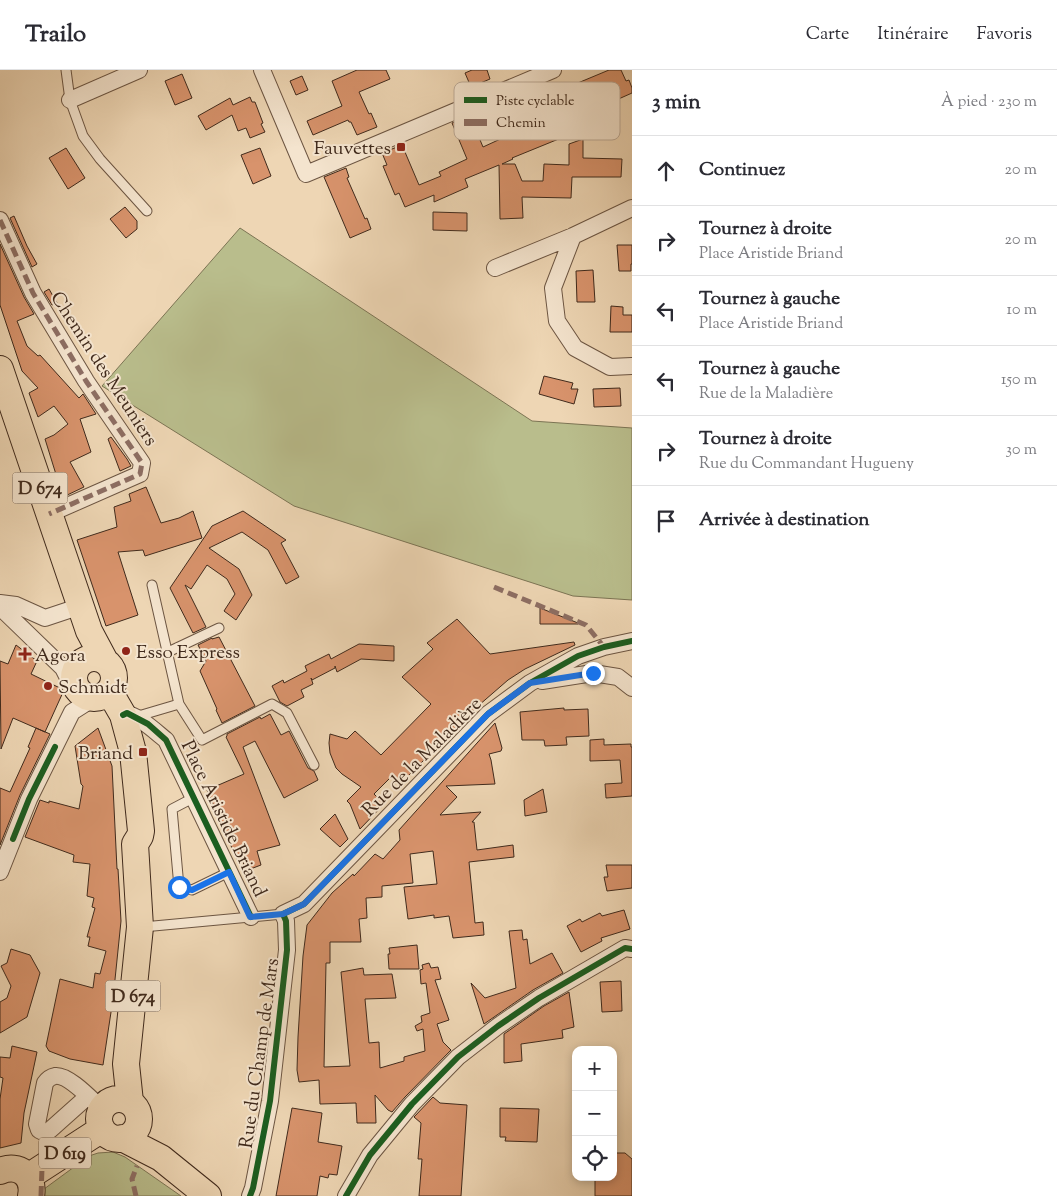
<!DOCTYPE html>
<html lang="fr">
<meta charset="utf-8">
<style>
:root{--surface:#fff;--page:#f7f7f7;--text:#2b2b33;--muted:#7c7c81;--line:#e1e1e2}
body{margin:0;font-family:"Sorts Mill Goudy",serif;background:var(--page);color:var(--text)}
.controls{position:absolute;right:15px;bottom:15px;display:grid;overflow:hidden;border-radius:10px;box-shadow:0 2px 8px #0003}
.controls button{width:45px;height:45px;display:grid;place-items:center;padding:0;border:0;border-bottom:1px solid var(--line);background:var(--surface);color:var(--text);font:25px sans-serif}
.stop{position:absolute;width:15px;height:15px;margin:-11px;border:4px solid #1a73e8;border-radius:50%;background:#fff}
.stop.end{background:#1a73e8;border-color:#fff;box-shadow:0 1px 5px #0008}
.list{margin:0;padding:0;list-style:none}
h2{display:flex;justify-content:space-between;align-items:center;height:65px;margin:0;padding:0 20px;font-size:21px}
h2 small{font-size:16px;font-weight:400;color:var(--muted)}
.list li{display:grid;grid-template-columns:32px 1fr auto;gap:15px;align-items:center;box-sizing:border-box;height:70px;padding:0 20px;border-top:1px solid var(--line)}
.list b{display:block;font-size:19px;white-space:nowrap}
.list p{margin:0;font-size:16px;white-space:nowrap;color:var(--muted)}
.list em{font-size:16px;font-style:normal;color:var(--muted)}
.icon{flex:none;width:28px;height:28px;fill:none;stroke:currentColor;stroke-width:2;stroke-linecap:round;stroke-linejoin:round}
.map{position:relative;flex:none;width:632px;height:1126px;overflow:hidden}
header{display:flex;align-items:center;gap:30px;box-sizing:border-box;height:70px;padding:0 25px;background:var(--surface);border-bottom:1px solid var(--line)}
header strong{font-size:24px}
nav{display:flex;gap:28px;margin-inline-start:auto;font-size:18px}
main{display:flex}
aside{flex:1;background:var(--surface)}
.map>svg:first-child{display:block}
</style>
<header>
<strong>Trailo</strong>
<nav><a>Carte</a><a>Itinéraire</a><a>Favoris</a></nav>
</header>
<main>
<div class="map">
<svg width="632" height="1126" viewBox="0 0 632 1126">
<rect width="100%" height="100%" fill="#eed6b4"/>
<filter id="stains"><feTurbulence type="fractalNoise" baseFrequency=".004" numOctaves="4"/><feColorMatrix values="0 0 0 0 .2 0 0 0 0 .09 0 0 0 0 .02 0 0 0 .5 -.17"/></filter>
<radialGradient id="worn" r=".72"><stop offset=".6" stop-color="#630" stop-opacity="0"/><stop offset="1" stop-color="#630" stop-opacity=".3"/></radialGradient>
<path fill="#b9bd8c" stroke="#7c7454" d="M240,158L532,351L632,358V530L573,526L294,436L102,316Z
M113,1082L125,1087L181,1126H37L40,1122L89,1086L98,1083Z"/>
<path fill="#d8936c" stroke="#402a1c" d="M357,0H386L390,9L359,22L369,44L371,43L377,57L357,65L351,52H349L348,50L313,65L307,51L342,36L332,11Z
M472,0H487L490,9L471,17L465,3Z
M609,0H621L626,11L629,10L632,18V23L614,31L610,20L556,42L566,66L512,88L513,89L502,94H515L522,111H543L544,94L569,95V74L583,69V88L622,89L621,107H572L571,128L522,127L523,148L500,149L499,95L465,109L468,117L434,132V125L405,137L399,123L395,125L383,96L387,95L382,83L402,75L419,115L441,106L439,102L467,89L452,53L470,46L483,77L507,66L508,68L540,55L526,22L544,14L549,25Z
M182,4L192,28L175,35L165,11Z
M302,6L308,20L296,25L290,11Z
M250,27L252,32H255L263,53L261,54L265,62L250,68L246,58L238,61L232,45L206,60L198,46L230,28L233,35Z
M66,78L85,108L68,119L49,88Z
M260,78L271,106L253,114L241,85Z
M346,98L349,107L347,108L365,149L367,148L371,159L350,168L324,107Z
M125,137L137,151V159L126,168L110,149Z
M433,142L467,143V161L433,160Z
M14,146L27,176L37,194L32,197L10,148Z
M0,174L24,227L34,244L17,251L27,276L38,286L40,285L79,328L83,324L96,344L80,349L91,382L70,392L84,417L63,427L45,369L54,365L68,354L54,336L38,347L29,323L38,318L22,301L0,235Z
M617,175H632V194H631V201H619Z
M593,200L595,232H577L576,201Z
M49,219L57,233L52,235L44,222Z
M611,236L623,237V245H632V262H610Z
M544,306L573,313L571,319H578L574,334L539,324Z
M620,318L621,336L594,337L593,319Z
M111,367L127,389L131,396L120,401L108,369Z
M146,417L161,453L179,448L193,441L202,468L145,486L143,480L118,482L138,545L106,556L77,470L117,457L114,437L131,431L129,424Z
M243,441L286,470L281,473L299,507L286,514L268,480L242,462L209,478L239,499L252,525L236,550L224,541L235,524L227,509L207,495L191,519L185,515L206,557L193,563L170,518L212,456Z
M540,538L578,553V554H540Z
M457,549L490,584L574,572L575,575L525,599L508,610L478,636L428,688L427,687L401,713L393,705L374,724L384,734L360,759L350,734L347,731L361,717L342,704L336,698L330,683L329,673L330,664L347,669L355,661L381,685L431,634L402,607L433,579L427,573Z
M219,567L255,636L222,653L216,640L217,639L200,601L206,591L198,575L212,568V569Z
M359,574L394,576V591L361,589L337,602L335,596V598L312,610L311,608L313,614L301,620L304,627L287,636L280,632L272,616L283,610L284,613L307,601L305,596L329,584L331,589Z
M16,575L37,591L31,604L64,620L45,662L13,648L1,679L0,591L8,594Z
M564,638V640L588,639L589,666L566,667L567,675L545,676L544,670H522L520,642Z
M270,644L281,665L289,661L308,698L314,701L318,710L284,728L255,671L243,677L280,775L257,781L261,795L245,801L243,791L238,792L207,720L244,704L226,667L227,666V664L260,647L261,649Z
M495,653L502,678L501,681L489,684L491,690L495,714L446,716L457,727L440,745L481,742L472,752H474L477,780L513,775L514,787L469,792L475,853L483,852L484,865L453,868L449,846L434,848V845L408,849L404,817L437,814L433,781L410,784L413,813L382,816V827L366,828L367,848L359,849L361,872H330V893H326L324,997L350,996L341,902L363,898L364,905L392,904L396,928L365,929L369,973L379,972L380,998L404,991V987L425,981L423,959L417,961L415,956L422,952L421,946L430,943L426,913L421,914L420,900L423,899L422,895L429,893L431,898L438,897L441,909L435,910L449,950L437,954L443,972L451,980L405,1027L392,1042L388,1040L375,1025L376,1053H357L356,1033L320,1034L319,1010L299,1012L297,1000L298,967L303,886L307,855L332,823L353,804L354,806L375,784L383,789L400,770L399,760Z
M36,658L50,664L20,725L0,775V718L10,722L30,678L28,677Z
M98,658L112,696L117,799H118L121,851L113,929L103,995L70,989L49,981L46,976L60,909L93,918L95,903L100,904L106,881L88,876L90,867H87L95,838L92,837L94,828L87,826L90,794L73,792L74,785L25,767L40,730L49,733V731L79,739L83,716L81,714L75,676Z
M604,669V675L631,674V677H632V726L606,728L605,714L622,713L620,690L590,691V670Z
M543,719L547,742L525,746L524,730Z
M335,744L348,769L340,777L320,759Z
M606,795H632V818L607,821L604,807H608Z
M624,840L630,859L601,868L602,871L581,882L567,856L580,849L582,852L600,843L602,846Z
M522,860L523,870L527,869L530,894L552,883L563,903L533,920L484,954L471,913L485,928L516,918L509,861Z
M417,875L419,899H389L388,884H390L389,878Z
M11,879L30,885L40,903L27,947L0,963V932L7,928L11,916L1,896L7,893Z
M621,911L622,941L602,942L600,912Z
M569,922L574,957L562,960L563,968L521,974L522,991L504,993V964L544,936Z
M12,976L37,982L24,1043L21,1073L0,1078V1029L3,1008L0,1007V987L10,988Z
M433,1027L440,1033L467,1035L461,1126H419L422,1089H418L421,1053L414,1047Z
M292,1038L322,1043L318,1072L342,1076L337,1105L329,1104L328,1108L320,1106L317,1126H276Z
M500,1038L539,1039L537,1072L505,1071L506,1067H500Z
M613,1083H625L632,1089V1126H595V1107H613Z"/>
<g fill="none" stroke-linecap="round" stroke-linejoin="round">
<g stroke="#6c5542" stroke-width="11">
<path id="lane" d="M66,0L70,30L83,66L100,89L147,141
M168,582L219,558
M179,634L202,670L272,634L287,643L314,695
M135,647L179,634L152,515
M193,728L172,739L179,817L192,820L229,802
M143,857L283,844"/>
</g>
<g stroke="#6c5542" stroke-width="18">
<path id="street" d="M262,0L306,104L553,0
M70,30L139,0
M632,138L573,166L553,218L557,251L575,278L610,297L632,296
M0,150L33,223L86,311L142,393L140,404L49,444
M495,198L573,166
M0,533L16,535L45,548L81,536
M0,537L63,598L67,606L74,611
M542,611L593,603L618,607L632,618
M118,645C121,645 123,644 126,644C137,644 157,663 166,670L251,847
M0,802L29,729L72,642L94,628
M87,1027L50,1060L45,1063L39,1060L37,1054L45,1013C47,1010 50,1007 55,1006C68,1004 92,1030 102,1039
M250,1126L253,1118L270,1031L287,880L286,851L283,844L304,834L488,644L530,613L578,586L604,577L632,571
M346,1126L370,1085L412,1034L458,987L498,956L539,928L625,878L632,879"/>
</g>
<g stroke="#402a1c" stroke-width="28">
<path id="primary" d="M0,299L89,561L105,591
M74 608a20 20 0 1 1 40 0a20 20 0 1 1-40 0Z
M111,620L112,626L123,645L133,682L141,761L140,766L135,774L140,857L126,994L130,1032
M99 1049a20 20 0 1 1 40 0a20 20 0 1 1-40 0Z
M122,1068L161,1088L208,1126
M0,1101C19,1093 35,1106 31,1126
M28,1107L102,1059"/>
</g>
<use href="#lane" stroke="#f4e4ce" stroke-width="9"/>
<use href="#street" stroke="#f4e4ce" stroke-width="16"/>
<use href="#primary" stroke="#eed6b4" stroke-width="26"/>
<path stroke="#8d6e63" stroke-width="5" stroke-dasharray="10 5" stroke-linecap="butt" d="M0,150L33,223L86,311L142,393L140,404L49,444
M494,517L586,555L604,577
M41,1126L42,1098
M136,1126L132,1109L137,1096"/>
<g stroke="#f4e4ce" stroke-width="9">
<path id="cycleway" d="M123,645L127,643L148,654L166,670L251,847
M13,769L29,729L55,677
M250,1126L253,1118L270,1031L287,880L286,851L283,844L304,834L488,644L530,613L578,586L604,577L632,571
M346,1126L370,1085L412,1034L458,987L498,956L539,928L625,878L632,879"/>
</g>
<use href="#cycleway" stroke="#1b5e20" stroke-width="6"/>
</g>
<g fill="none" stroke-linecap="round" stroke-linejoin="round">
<path stroke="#1a73e8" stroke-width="6" d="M179,817L192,820L229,802L250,847L283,844L304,834L488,644L530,613L593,603"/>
</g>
<g fill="#8f2418" stroke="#f4e4ce" stroke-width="2">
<rect x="396" y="72" width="10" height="10" rx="2.5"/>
<circle cx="126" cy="581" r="5"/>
<path d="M22.5 576.5h5v5h5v5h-5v5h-5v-5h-5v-5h5z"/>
<circle cx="48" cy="616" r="5"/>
<rect x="138" y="677" width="10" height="10" rx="2.5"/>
</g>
<g text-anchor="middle" stroke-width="4" stroke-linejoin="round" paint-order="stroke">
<g fill="#f4e4ce" stroke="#766251" stroke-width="1">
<rect x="12.5" y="402.5" width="55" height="31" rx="4"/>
<rect x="105.5" y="910.5" width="55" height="31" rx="4"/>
<rect x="39" y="1067.5" width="52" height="31" rx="4"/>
</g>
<g font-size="18" font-weight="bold" fill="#402a1c">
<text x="40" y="424">D 674</text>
<text x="133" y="932">D 674</text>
<text x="65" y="1089">D 619</text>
</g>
<g font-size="19" fill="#402a1c" stroke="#f4e4ce" text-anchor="start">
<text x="391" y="84" text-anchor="end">Fauvettes</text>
<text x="136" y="588">Esso Express</text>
<text x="35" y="591">Agora</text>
<text x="58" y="623">Schmidt</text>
<text x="133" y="689" text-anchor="end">Briand</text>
</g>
<g font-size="19" fill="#402a1c" stroke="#f4e4ce">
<text transform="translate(105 298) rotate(57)" y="7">Chemin des Meuniers</text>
<text transform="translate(421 686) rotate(-45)" y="7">Rue de la Maladière</text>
<text transform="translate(225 748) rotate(64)" y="7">Place Aristide Briand</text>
<text transform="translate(258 983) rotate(-82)" y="7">Rue du Champ de Mars</text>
</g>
</g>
<rect x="454" y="12" width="166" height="58" rx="8" fill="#f4e4ce" stroke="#beac99" stroke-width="1"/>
<rect x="464" y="27" width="23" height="6" fill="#1b5e20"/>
<rect x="464" y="49" width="23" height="7" fill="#8d6e63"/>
<g font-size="14" fill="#402a1c">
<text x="496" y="35">Piste cyclable</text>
<text x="496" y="57">Chemin</text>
</g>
<rect width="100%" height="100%" filter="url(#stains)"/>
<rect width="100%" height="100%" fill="url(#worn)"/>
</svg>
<div class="controls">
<button>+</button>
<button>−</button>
<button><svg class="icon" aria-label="locate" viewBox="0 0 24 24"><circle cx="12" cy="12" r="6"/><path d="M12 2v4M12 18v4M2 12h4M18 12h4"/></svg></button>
</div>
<div class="stop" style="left:179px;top:817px"></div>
<div class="stop end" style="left:593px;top:603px"></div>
</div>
<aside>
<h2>3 min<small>À pied · 230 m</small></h2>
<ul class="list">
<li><svg class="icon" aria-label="ahead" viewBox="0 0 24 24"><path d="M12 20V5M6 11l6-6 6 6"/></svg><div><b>Continuez</b></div><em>20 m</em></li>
<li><svg class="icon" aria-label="right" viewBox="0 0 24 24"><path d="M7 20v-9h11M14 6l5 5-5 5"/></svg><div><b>Tournez à droite</b><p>Place Aristide Briand</p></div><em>20 m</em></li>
<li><svg class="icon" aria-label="left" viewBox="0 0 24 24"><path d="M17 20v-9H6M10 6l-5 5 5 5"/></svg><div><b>Tournez à gauche</b><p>Place Aristide Briand</p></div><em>10 m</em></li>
<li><svg class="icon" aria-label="left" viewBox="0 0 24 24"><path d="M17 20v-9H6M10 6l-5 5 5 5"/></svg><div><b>Tournez à gauche</b><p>Rue de la Maladière</p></div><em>150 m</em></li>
<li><svg class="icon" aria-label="right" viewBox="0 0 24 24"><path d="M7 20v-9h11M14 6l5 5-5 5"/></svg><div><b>Tournez à droite</b><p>Rue du Commandant Hugueny</p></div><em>30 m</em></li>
<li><svg class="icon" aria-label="arrive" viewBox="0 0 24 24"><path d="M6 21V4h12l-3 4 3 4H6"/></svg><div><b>Arrivée à destination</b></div></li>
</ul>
</aside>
</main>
